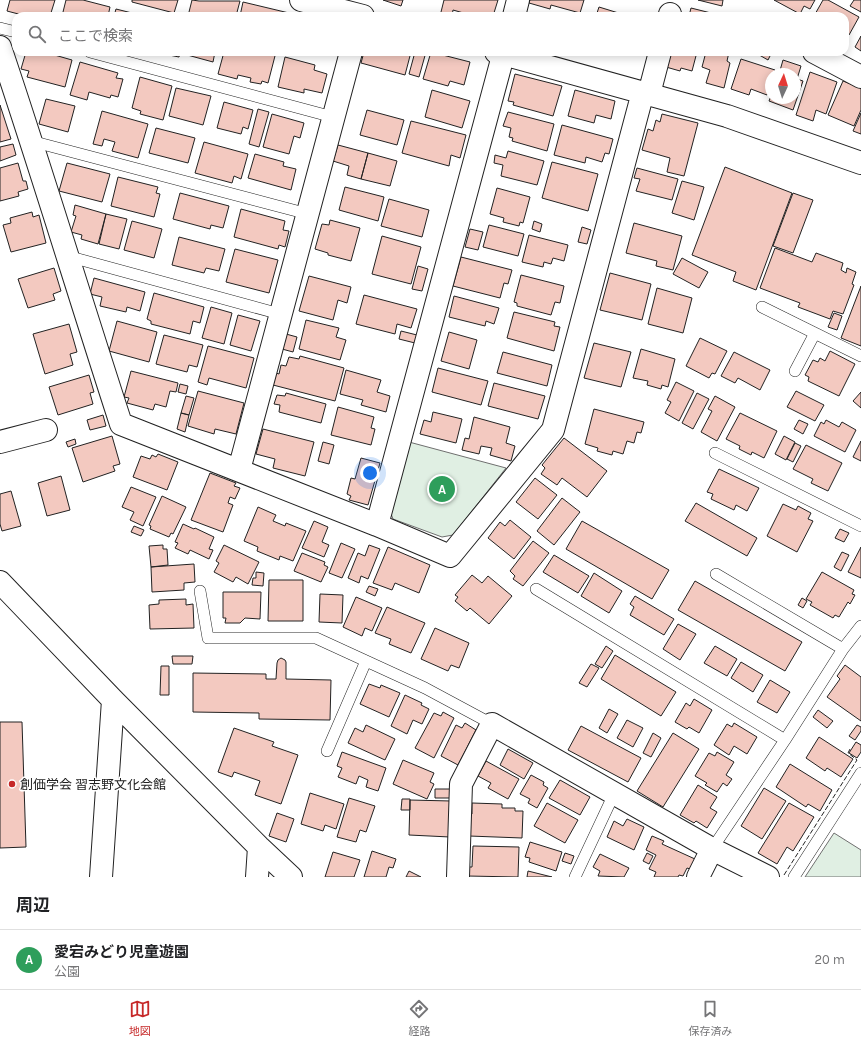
<!DOCTYPE html>
<html lang="ja">
<meta charset="utf-8">
<style>
:root{--surface:#fff;--page:#f6f6f6;--text:#202124;--muted:#757577;--line:#e0e0e0;--accent:#c62828}
body{margin:0;font-family:Karla,"Noto Sans JP",sans-serif;background:var(--page);color:var(--text)}
.compass{position:absolute;left:765px;top:68px;width:36px;height:36px;border-radius:50%;background:var(--surface);box-shadow:0 2px 10px #0003;rotate:4deg}
.you{position:absolute;left:370px;top:473px;width:14px;height:14px;margin:-10px;border:3px solid #fff;border-radius:50%;background:#1a73e8;box-shadow:0 0 0 6px #1a73e833}
.badge{display:grid;place-items:center;width:26px;height:26px;border-radius:50%;background:var(--accent);color:#fff;font-size:13px;font-weight:700}
.pin{position:absolute;translate:-50% -50%;border:2px solid #fff;box-shadow:0 1px 4px #0006}
.list{margin:0;padding:0;list-style:none}
h2{display:flex;justify-content:space-between;align-items:center;height:52px;margin:0;padding:0 16px;font-size:17px}
h2 small{font-size:13px;font-weight:400;color:var(--muted)}
.list li{display:grid;grid-template-columns:26px 1fr auto;gap:12px;align-items:center;box-sizing:border-box;height:60px;padding:0 16px;border-top:1px solid var(--line)}
.list b{display:block;font-size:15px;white-space:nowrap}
.list p{margin:0;font-size:13px;white-space:nowrap;color:var(--muted)}
.list em{font-size:13px;font-style:normal;color:var(--muted)}
.icon{flex:none;width:22px;height:22px;fill:none;stroke:currentColor;stroke-width:2;stroke-linecap:round;stroke-linejoin:round}
.map{position:relative;flex:none;width:861px;height:877px;overflow:hidden}
.search{position:absolute;background:var(--surface);box-shadow:0 2px 10px #0003;left:12px;right:12px;top:12px;height:44px;display:flex;align-items:center;gap:10px;box-sizing:border-box;padding:0 14px;border-radius:12px;color:var(--muted);font-size:15px}
.sheet{height:112px;background:var(--surface)}
nav{display:flex;justify-content:space-around;align-items:center;box-sizing:border-box;height:56px;border-top:1px solid var(--line);background:var(--surface);font-size:11px;color:var(--muted)}
nav a{display:grid;justify-items:center;gap:2px}
nav .on{color:var(--accent)}
.map>svg:first-child{display:block}
</style>
<div class="map">
<svg width="861" height="877" viewBox="0 0 861 877">
<rect width="100%" height="100%" fill="#fff"/>
<path fill="#e0efe3" stroke="#6f6f6f" d="M409,442L506,468L453,535L442,537L393,519L390,511Z
M834,833L861,850V877H805Z"/>
<path fill="#f3c9c0" stroke="#222" d="M10,0H55L50,16H26L7,11Z
M66,0H83L110,7L108,16H62Z
M132,0H178L174,13L132,2Z
M192,0L199,1H240L236,16H188Z
M383,0H403L401,6Z
M444,0H498L493,16H474L453,10L452,16H440Z
M530,0H584L580,13L551,5L550,9L529,3Z
M698,0H723L722,6Z
M774,0H815L810,9L804,6L800,14Z
M823,0H828L859,17L849,35L845,32V16H814Z
M854,0H861V12L850,6Z
M243,2L289,13L288,16H240Z
M599,7L625,15V16H596Z
M691,8L723,16H689Z
M116,9L144,16H114Z
M861,36V51L855,47Z
M26,52H44L72,60L65,87L27,77L29,71L21,69Z
M164,52H215L213,62L180,53L179,57L164,54Z
M224,52H276L268,83L262,81L261,84L250,82L251,78L238,75L237,79L218,74Z
M364,52H411L405,75L361,63Z
M415,52H426L419,77L409,74Z
M431,52L470,62L464,85L450,81L448,86L423,79Z
M670,52H697L692,71L681,68L680,71L666,67Z
M706,52H729L727,61L730,63L724,88L706,83L710,70L702,67Z
M754,52H772L768,60Z
M285,57L315,65L314,70L327,74L322,93L304,89V93L278,87Z
M741,59L775,70L774,74H771V83L767,95L751,89L749,95L731,89Z
M783,60L801,66L797,79L803,81L793,110L769,101L771,96V98H795V74H779Z
M80,62L118,73L116,78L123,79L118,97L111,95L110,98L89,92L87,100L70,95Z
M810,72L837,82L826,114L816,110L813,121L796,115Z
M515,74L562,86L553,116L513,105L514,102L508,101Z
M140,77L172,86L163,120L140,114L141,111L132,108Z
M843,81L861,88V110L854,126L828,115Z
M176,88L211,96L203,125L169,116Z
M432,90L470,101L462,128L425,117Z
M575,90L615,101L611,119L596,115L594,123L568,116Z
M46,99L75,106L68,132L39,124Z
M224,102L253,110L248,129L243,127L241,134L217,128Z
M0,105L11,139L0,142Z
M258,109L269,112L259,147L249,144Z
M367,110L404,120L397,145L360,135Z
M102,111L148,124L138,158L112,151L115,142L104,139L102,146L93,144Z
M508,112L554,124L547,151L512,141L513,138L509,137L511,128L503,126Z
M861,113V134L853,131Z
M272,114L304,123L300,138L294,136L289,154L263,147Z
M662,114L698,123L684,176L667,172L670,158L642,150L648,129L653,131L656,120L660,122Z
M411,121L466,135L460,158L451,155L449,166L402,153Z
M562,125L613,139L609,154L605,153L602,162L586,157L585,163L554,155Z
M156,128L195,138L188,163L149,153Z
M204,142L248,154L241,179L234,176L232,183L195,173Z
M13,144L16,155L0,161V147Z
M338,145L368,153L361,179L347,175L349,166L333,161Z
M508,151L544,161L537,185L501,176L503,165L494,163L495,155L506,158Z
M368,153L397,161L390,186L361,179Z
M255,154L284,162L283,166L296,169L291,190L248,178Z
M552,162L598,174L588,211L542,198Z
M18,163L23,181H26L28,189L18,192L19,196L0,201V168Z
M67,163L110,174L102,202L59,191Z
M725,167L792,193L756,290L733,281L736,272L692,255Z
M637,168L678,179L672,200L636,191L640,179L634,178Z
M118,177L158,187L156,193L160,194L154,217L111,206Z
M682,181L704,187L694,220L672,213Z
M345,187L384,197L378,221L339,210Z
M497,188L530,197L523,223L520,222L519,226L503,222L504,218L490,214Z
M180,193L229,206L223,228L211,225L210,229L173,219Z
M793,193L813,200L793,253L773,246Z
M389,199L429,210L422,237L381,226Z
M75,205L106,214L98,244L81,239L82,235L71,232L76,216L73,215Z
M241,209L285,221L283,230L289,231L285,247L279,245L278,249L234,237Z
M32,212L33,217L39,215L46,243L11,252L3,225L11,223L10,218Z
M106,214L127,219L119,249L99,244Z
M330,220L360,228L351,261L328,255V253L315,249L322,224L329,225Z
M132,221L162,229L154,258L124,250Z
M534,221L542,224L540,232L532,229Z
M634,223L682,236L673,270L656,266L657,261L626,253Z
M489,225L524,234L518,256L483,247Z
M582,227L591,230L587,244L578,242Z
M470,229L483,232L478,250L465,247Z
M529,235L568,245L564,261L553,258L551,264L544,262L543,267L522,262Z
M382,236L421,247L411,284L372,274Z
M179,237L225,249L219,271L206,268L204,273L172,265Z
M775,248L812,262L816,253L843,263L841,270L846,273L847,268L856,272L852,284L854,285L843,314L833,311L830,319L798,307L800,303L760,288Z
M235,249L278,260L269,293L226,282Z
M461,257L512,270L508,284L504,283L500,298L453,286Z
M682,258L708,272L699,288L673,274Z
M418,266L428,269L422,291L412,289Z
M54,268L61,291L53,294L55,300L28,308L18,279Z
M610,273L651,284L642,320L600,310Z
M521,275L564,286L560,303L555,302L551,315L517,306V303L514,302Z
M309,276L351,287L347,303L338,300L333,320L299,311Z
M94,278L145,292L140,311L127,307L126,312L100,306L102,297L90,294Z
M861,286V346L841,338Z
M657,288L692,298L683,333L648,324Z
M154,293L204,307L200,323L193,321L190,334L151,324V321L147,319Z
M364,295L417,309L411,328L397,324L395,334L356,324Z
M454,296L499,308L494,324L486,321L485,326L449,317Z
M211,307L232,313L224,344L202,338Z
M514,312L555,322L554,326L560,327L554,351L507,338Z
M834,313L842,316L837,330L828,327Z
M238,315L260,321L251,351L230,345Z
M306,320L339,328L336,337L346,340L340,360L299,349Z
M117,321L157,332L149,362L109,351Z
M69,324L77,352L70,354L73,365L45,374L33,334Z
M401,331L417,335L415,343L399,339Z
M449,332L477,340L469,369L441,361Z
M286,334L297,337L293,352L282,349Z
M164,335L203,345L197,367L189,365L187,372L156,364Z
M700,338L727,351L715,374L712,373L709,378L686,366Z
M594,343L631,352L621,387L584,378Z
M208,346L254,358L246,388L209,378L207,385L198,382Z
M641,349L675,359L668,387L662,385L661,389L647,385L648,381L633,378Z
M830,351L855,364L839,396L808,381L809,377L805,375L813,360L818,362L820,358L825,361Z
M503,352L552,365L547,386L497,373Z
M734,352L770,370L760,390L738,378L735,383L721,376Z
M300,356L344,368L335,401L273,385L276,373L279,374L281,365L286,366L289,357L299,359Z
M438,368L488,381L481,405L432,392Z
M346,370L381,380L377,392L390,396L386,412L361,405L363,400L340,394Z
M131,371L178,383L176,392L170,391L166,407L155,404L153,410L127,403L129,398L124,397Z
M89,375L94,392L90,393L93,404L58,415L49,387Z
M676,382L694,391L679,421L665,413L671,402L667,400Z
M494,383L545,396L538,419L488,406Z
M180,384L188,386L186,394L178,392Z
M198,391L244,403L236,434L215,429L214,434L188,426Z
M796,391L824,405L815,421L787,407Z
M861,392V408L853,401Z
M286,393L326,404L321,423L279,412L280,405L274,404L277,395L285,396Z
M697,393L709,399L693,429L682,423Z
M186,396L194,398L189,415L181,413Z
M715,396L735,407L717,441L701,432L712,411L708,409Z
M338,407L374,417L371,428L375,429L371,445L331,435Z
M594,409L644,422L641,433L637,432L634,443L627,441L623,454L613,451L612,455L597,451L598,448L585,444Z
M433,412L462,419L456,443L420,434L424,420L431,422Z
M181,413L189,415L185,432L177,429Z
M740,413L777,431L764,458L752,452L751,455L739,449L740,446L726,439Z
M103,415L106,426L90,430L87,420Z
M474,417L510,427L506,443L515,446L511,461L490,455L492,448L481,446L479,454L462,450L465,438L469,439Z
M799,420L808,424L803,434L794,429Z
M826,420L839,427L842,422L856,430L845,452L814,436L821,422L824,424Z
M263,429L314,442L305,476L273,468L275,459L256,454Z
M112,436L120,464L113,466L115,471L83,482L72,448Z
M784,436L795,442L786,460L775,454Z
M564,438L607,471L587,497L562,478L557,485L541,474L545,468L542,465Z
M75,439L76,444L68,447L66,442Z
M861,441V461L853,457Z
M323,442L334,445L329,464L318,461Z
M795,443L801,446L793,462L787,459Z
M806,445L842,463L828,491L811,483L813,479L793,469Z
M158,454L178,462L167,490L133,477L141,456L150,459L152,455L156,457Z
M361,458L380,463L368,505L349,500L351,496L347,494L351,478L355,479Z
M719,469L759,488L747,511L736,505L734,510L711,499L713,494L707,492Z
M210,473L236,483L234,486L240,488L235,499L230,497L228,503L233,505L223,532L191,520Z
M61,476L70,510L47,516L38,483Z
M535,478L557,495L538,519L516,502Z
M131,487L156,497L143,526L130,520L134,512L122,507Z
M11,491L21,526L2,531L0,524V494Z
M162,496L186,507L173,534L171,533L169,537L150,529L151,526L149,525Z
M562,498L580,512L554,545L537,531Z
M696,503L757,538L747,556L685,521Z
M783,504L796,510L798,506L811,513L808,519L813,521L797,552L767,536Z
M258,507L276,515L273,521L285,526L286,523L306,531L293,561L280,556L279,560L257,551L258,547L244,541Z
M510,520L531,537L514,559L488,538L500,522L505,526Z
M314,521L328,527L322,542L329,545L324,557L302,548Z
M582,521L669,570L652,599L566,549Z
M183,524L194,529L195,528L214,537L209,549L213,550L209,559L190,550L188,554L175,548L178,543L175,542Z
M134,526L144,530L141,536L131,532Z
M840,529L849,533L844,542L835,538Z
M533,541L549,553L523,586L513,579L515,576L510,571Z
M341,543L355,549L342,578L329,573Z
M163,545V549H167L168,565L151,567L149,546Z
M224,545L259,562L248,584L236,577L233,582L214,572L219,563L216,561Z
M369,545L380,549L368,579L361,576L359,583L348,578L358,553L365,556Z
M388,547L430,565L419,593L395,583L392,590L373,583Z
M861,547V578L848,572Z
M842,552L849,555L841,571L834,567Z
M302,553L325,562L324,565L328,567L321,582L294,571Z
M554,555L589,576L578,593L543,572Z
M194,564L195,582L184,583V590L152,592L151,567Z
M256,572L264,573L263,586L252,585L253,578H256Z
M822,572L854,590L852,594L855,595L850,604L848,602L839,617L835,615L833,618L810,605L812,602L806,599Z
M594,573L622,591L609,613L581,596Z
M472,575L482,583L488,576L512,596L489,624L470,608L467,611L455,601L458,597L455,595Z
M269,580H303V621H268Z
M695,581L802,642L785,671L678,610Z
M369,586L378,589L375,596L366,592Z
M223,592H261L260,619L245,618L240,623H225L226,618H223Z
M320,594L343,595L342,623L319,622Z
M635,596L674,619L664,635L630,615L634,607L630,604Z
M356,597L382,608L372,631L365,628L362,636L343,627Z
M802,598L807,601L803,608L798,605Z
M186,599V605L193,604L194,628L150,629L149,605L159,604V600Z
M387,607L425,623L411,653L389,644L391,639L375,633Z
M678,624L696,634L680,660L663,649Z
M435,628L469,643L459,668L451,665L448,671L421,659Z
M606,646L613,651L602,668L595,664Z
M715,646L737,659L727,676L704,663Z
M615,655L676,692L661,716L601,679Z
M172,656H193L192,664H173Z
M281,658L285,660L286,662V679L331,680L330,720L259,719V713L193,712V673L266,674V679H276L277,663L278,660Z
M741,662L763,675L753,692L731,678Z
M591,664L599,668L587,687L579,683Z
M845,665L861,677V721L827,697L840,679L837,676Z
M161,666H169V695H160Z
M770,680L790,692L777,713L757,702Z
M369,684L380,688L381,685L400,693L389,717L360,704Z
M405,695L422,703L421,705L429,709L422,724L413,720L407,734L391,726Z
M694,699L712,710L699,733L689,727L687,729L675,722L686,703L690,706Z
M609,709L618,714L607,733L599,728Z
M818,710L833,721L827,728L813,717Z
M443,712L454,718L434,758L415,748L434,713L441,716Z
M627,720L643,728L633,747L617,738Z
M0,722H22L26,847L0,848Z
M465,723L476,730L458,765L441,756L456,725L462,728Z
M734,723L757,737L747,754L734,746L729,755L714,745L727,724L732,727Z
M366,725L395,739L385,760L348,743L355,728L363,732Z
M857,725L861,727V731L855,740L849,736Z
M581,726L641,758L628,782L568,750Z
M234,728L274,742L272,746L298,755L281,804L255,795L260,781L234,772L232,777L218,772Z
M653,733L661,738L651,757L643,753Z
M673,733L699,749L663,807L637,791Z
M819,737L853,759L841,777L827,768L825,771L806,758Z
M856,742L861,745V752L857,758L849,753Z
M508,749L533,763L524,779L500,765Z
M342,752L386,768L378,791L366,787L368,780L359,776L356,784L338,777L342,768L337,766Z
M717,752L734,762L726,775L732,779L727,786L723,783L717,792L705,785L707,783L695,776L709,753L715,756Z
M403,760L434,773L430,782L434,784L427,799L393,784Z
M486,761L519,779L508,799L488,788L491,783L478,776Z
M790,764L832,790L820,811L808,804L806,807L776,787Z
M531,775L544,782L543,785L548,788L537,808L528,803L530,799L520,794Z
M560,780L590,797L580,815L549,798Z
M698,785L717,797L710,808L717,812L707,828L696,821L694,823L680,815Z
M764,788L786,801L762,839L741,826Z
M435,789H451L450,798H435Z
M310,793L344,804L336,829L325,825L323,831L301,824Z
M349,798L375,806L366,832L360,830L356,842L337,837Z
M402,799H410V810H401Z
M410,800L451,801L450,837L409,835Z
M472,803L502,804V808H515V811H523L522,838L469,836L470,814H472Z
M547,803L578,820L565,843L534,826Z
M789,803L814,817L793,851L787,847L777,864L758,853Z
M277,813L294,819L286,842L269,836Z
M627,819L644,827L634,850L607,837L614,821L623,826Z
M652,836L664,841L662,844L695,859L690,869L687,868L683,876L679,875L678,877H654L656,872L649,869L656,855L646,850Z
M530,842L562,852L556,871L529,862L530,858L525,857Z
M473,846L519,847L518,877L467,876L468,867H472Z
M372,851L396,859L393,868L389,867L386,877H364Z
M333,852L360,860L354,877H325Z
M565,853L574,856L571,864L562,861Z
M647,853L653,856L649,864L643,861Z
M600,854L629,868L624,877L598,876L600,871L593,867Z
M409,871L421,877H406Z
M528,871L552,877H527Z"/>
<g fill="none" stroke-linecap="round" stroke-linejoin="round">
<g stroke="#222" stroke-width="12">
<path id="lane" d="M0,28L16,32
M90,52L333,117
M31,141L308,214
M67,256L280,314
M762,307L861,356
M795,371L815,333
M715,453L861,526
M716,574L843,649
M536,589L785,740
M200,591L208,638H316L425,688L492,724
M327,751L366,661
M712,849L785,740L843,649L861,626
M575,877L614,794
M794,877L861,773"/>
</g>
<g stroke="#222" stroke-width="24">
<path id="street" d="M301,0L363,16
M514,16L518,0
M670,16V14
M0,47C42,172 80,298 121,424L377,525L450,556L553,430L643,92
M496,52L727,116L861,163
M814,52L861,77
M649,94L660,52
M0,442L46,430
M239,470L351,52
M377,525L504,52
M0,582L113,700L259,847L291,877
M101,877L113,700
M257,877L259,847
M458,877L461,784L492,724L712,849L768,877
M698,877L712,849"/>
</g>
<use href="#lane" stroke="#fff" stroke-width="11"/>
<use href="#street" stroke="#fff" stroke-width="22"/>
<path stroke="#222" stroke-width="1" stroke-dasharray="5 2" stroke-linecap="butt" d="M784,875L857,760L848,753L850,749"/>
</g>
<circle fill="#c62828" stroke="#fff" stroke-width="1.5" cx="12" cy="784" r="4"/>
<g text-anchor="middle" stroke-width="3" stroke-linejoin="round" paint-order="stroke">
<g font-size="13" fill="#222" stroke="#fff" text-anchor="start">
<text x="20" y="789">創価学会 習志野文化会館</text>
</g>
</g>
</svg>
<svg class="compass" viewBox="-18 -18 36 36"><path d="M0-13l5 13h-10z" fill="#e53935"/><path d="M0 13l5-13h-10z" fill="#757577"/></svg>
<div class="you"></div>
<div class="pin badge" style="left:442px;top:489px;background:#2e9e5b">A</div>
<div class="search"><svg class="icon" aria-label="search" viewBox="0 0 24 24"><circle cx="10" cy="10" r="6"/><path d="M15 15l6 6"/></svg>ここで検索</div>
</div>
<section class="sheet">
<h2>周辺<small></small></h2>
<ul class="list">
<li><span class="badge" style="background:#2e9e5b">A</span><div><b>愛宕みどり児童遊園</b><p>公園</p></div><em>20 m</em></li>
</ul>
</section>
<nav>
<a class="on"><svg class="icon" aria-label="map" viewBox="0 0 24 24"><path d="M3 6l6-2 6 2 6-2v14l-6 2-6-2-6 2zM9 4v14M15 6v14"/></svg>地図</a>
<a><svg class="icon" aria-label="directions" viewBox="0 0 24 24"><path d="M12 3l9 9-9 9-9-9zM9 14v-3h6M13 9l2 2-2 2"/></svg>経路</a>
<a><svg class="icon" aria-label="saved" viewBox="0 0 24 24"><path d="M7 4h10v16l-5-4-5 4z"/></svg>保存済み</a>
</nav>
